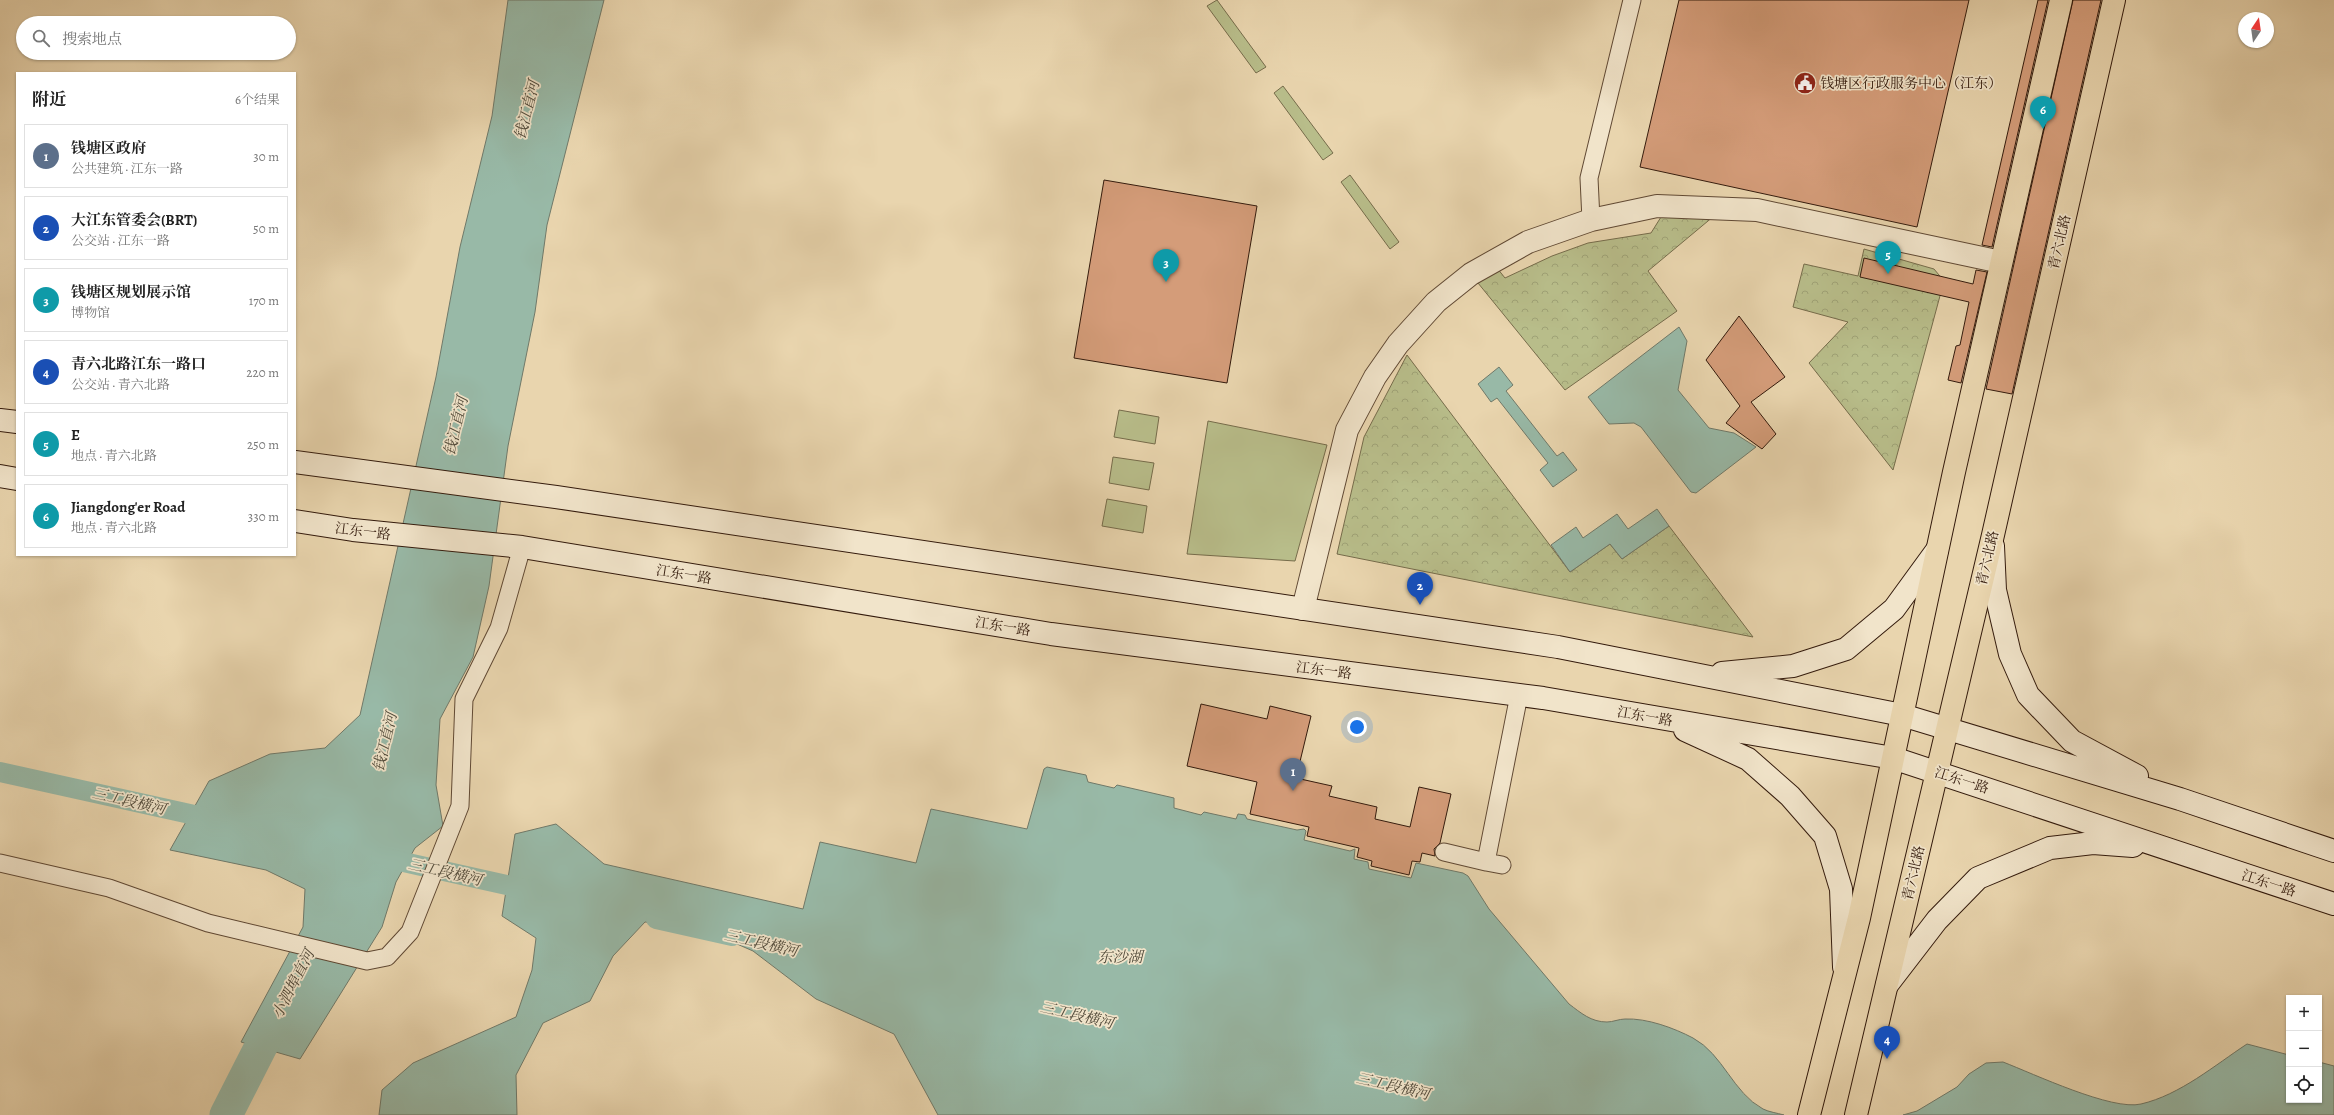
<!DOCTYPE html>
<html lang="zh">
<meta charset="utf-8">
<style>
:root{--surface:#fff;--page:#f6f6f6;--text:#222;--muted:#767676;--line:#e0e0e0;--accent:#ea580c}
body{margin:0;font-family:Alegreya,"Noto Serif SC",serif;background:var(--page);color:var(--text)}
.controls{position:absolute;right:12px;bottom:12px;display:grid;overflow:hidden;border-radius:0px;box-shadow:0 1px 3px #0004}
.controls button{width:36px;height:36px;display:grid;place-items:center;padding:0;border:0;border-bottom:1px solid var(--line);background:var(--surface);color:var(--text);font:20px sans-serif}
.compass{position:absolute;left:2238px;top:12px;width:36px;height:36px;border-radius:50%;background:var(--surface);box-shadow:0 1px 3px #0004;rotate:13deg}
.you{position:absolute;left:1357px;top:727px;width:14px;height:14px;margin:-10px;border:3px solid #fff;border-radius:50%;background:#1a73e8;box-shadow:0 0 0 6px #1a73e833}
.badge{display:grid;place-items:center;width:26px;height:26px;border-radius:50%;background:var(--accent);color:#fff;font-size:13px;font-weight:700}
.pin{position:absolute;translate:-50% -33px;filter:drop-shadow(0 1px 2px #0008)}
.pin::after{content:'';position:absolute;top:21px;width:14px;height:12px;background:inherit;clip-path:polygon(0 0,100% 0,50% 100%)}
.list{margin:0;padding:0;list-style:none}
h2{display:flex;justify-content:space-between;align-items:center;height:52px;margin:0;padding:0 16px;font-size:17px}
h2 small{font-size:13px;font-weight:400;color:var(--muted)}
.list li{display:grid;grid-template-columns:26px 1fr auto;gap:12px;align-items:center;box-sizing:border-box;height:64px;margin:0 8px 8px;padding:0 8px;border:1px solid var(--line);border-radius:0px}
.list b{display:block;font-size:15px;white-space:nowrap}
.list p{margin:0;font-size:13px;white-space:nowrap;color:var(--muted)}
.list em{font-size:13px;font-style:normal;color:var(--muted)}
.icon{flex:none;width:22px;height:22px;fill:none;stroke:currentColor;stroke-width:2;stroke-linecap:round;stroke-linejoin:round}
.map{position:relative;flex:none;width:2334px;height:1115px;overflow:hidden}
.search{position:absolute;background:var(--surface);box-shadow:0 1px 3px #0004;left:16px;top:16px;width:280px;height:44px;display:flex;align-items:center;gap:10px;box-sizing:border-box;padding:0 14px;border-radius:22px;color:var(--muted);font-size:15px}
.panel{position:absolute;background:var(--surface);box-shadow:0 1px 3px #0004;left:16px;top:72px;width:280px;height:484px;border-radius:0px}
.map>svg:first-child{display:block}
</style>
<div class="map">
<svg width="2334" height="1115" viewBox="0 0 2334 1115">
<defs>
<pattern id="forest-crowns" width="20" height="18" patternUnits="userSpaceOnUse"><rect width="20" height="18" fill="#b8bd8a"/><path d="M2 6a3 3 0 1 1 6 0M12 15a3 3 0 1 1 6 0" fill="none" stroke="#9fa276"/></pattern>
</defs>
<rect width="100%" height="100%" fill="#e9d5ae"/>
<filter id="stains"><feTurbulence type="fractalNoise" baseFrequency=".005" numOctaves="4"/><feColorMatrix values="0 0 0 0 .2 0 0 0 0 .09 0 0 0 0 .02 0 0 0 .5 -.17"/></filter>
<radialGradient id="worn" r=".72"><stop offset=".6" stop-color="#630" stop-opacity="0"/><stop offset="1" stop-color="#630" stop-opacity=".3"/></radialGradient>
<path fill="#b8bd8a" stroke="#766c4b" d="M1217,0L1266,67L1256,73L1207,6Z
M1283,86L1333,153L1323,160L1274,93Z
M1350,175L1399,242L1390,249L1341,182Z
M1119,410L1159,417L1155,444L1114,437Z
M1208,421L1327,445L1295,561L1187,554Z
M1113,457L1154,463L1149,490L1109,483Z
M1107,499L1147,506L1143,533L1102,526Z"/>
<path fill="url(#forest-crowns)" stroke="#766c4b" d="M1714,216L1648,271L1677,311L1565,390L1478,283L1497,268L1505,278L1552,256L1588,243L1651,233L1661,217Z
M1864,249L1934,269L1944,281L1893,470L1809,363L1848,322L1793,307L1804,264L1858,276Z
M1407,355L1570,572L1610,544L1622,559L1669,526L1753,637L1337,554L1364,437Z"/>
<path fill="#98b9a7" stroke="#707969" d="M508,0H604L547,225L535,312L508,446L489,586L473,657L440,719L436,785L443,826L415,848L396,882L382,927L300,1059L241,1042L303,927L305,889L266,870L170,850L209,781L270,754L325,748L360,715L436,377L460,247L492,116Z
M1679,327L1687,341L1678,390L1709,428L1734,433L1756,447L1696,493L1691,492L1641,427L1634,423L1609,424L1588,397Z
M1499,367L1513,385L1506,391L1557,456L1563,452L1577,470L1553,487L1540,470L1548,463L1497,398L1491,402L1478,384Z
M1657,509L1669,526L1622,559L1610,544L1570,572L1551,545L1576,527L1583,538L1617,514L1628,529Z
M1047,767L1086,775L1088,782L1114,788L1117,785L1174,798V808L1201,815L1204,812L1236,819L1238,814L1245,815L1247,819L1297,830L1304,829L1306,831L1304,840L1350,851L1355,849L1354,859L1368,862L1369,869L1411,878L1416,863L1463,873L1468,876L1489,909L1569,1004C1581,1013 1591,1022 1607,1022C1613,1022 1619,1019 1625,1019C1647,1018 1674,1028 1693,1038C1723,1054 1733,1093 1763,1109C1769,1112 1777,1113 1784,1115H938L894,1034L816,999L753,951L696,926L645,922L613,956L590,1001L543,1023L516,1075L517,1115H379L382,1090L413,1063L516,1017L532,970L536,938L502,916L515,834L556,824L604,864L803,909L820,842L916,863L931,809L1027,829L1044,769Z
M2247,1044L2289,1055V1100H2319V1062L2334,1066V1115H1903L1917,1111L1957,1087L1969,1074L1986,1063L2003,1062C2034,1074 2112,1111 2141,1104C2180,1095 2215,1065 2247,1044Z"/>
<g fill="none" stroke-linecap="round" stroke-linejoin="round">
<path stroke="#98b9a7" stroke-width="20" d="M0,772L217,820
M381,857L533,891
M656,919L732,936"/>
<path stroke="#98b9a7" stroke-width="33" d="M226,1115L281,1007"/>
</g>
<path fill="#d49c79" stroke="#331a0c" d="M1679,0H1969L1917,227L1640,167Z
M2038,0H2048L1992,247L1982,245Z
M2073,0H2101L2012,394L1986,389Z
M1104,180L1257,206L1227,383L1074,358Z
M1864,258L1973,284L1976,270L1987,272L1961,383L1948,380L1956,346L1960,345L1969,302L1860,277Z
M1739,316L1785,377L1751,402L1776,434L1762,449L1726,423L1740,406L1706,360Z
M1201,704L1267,719L1270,706L1311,716L1296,778L1332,786L1329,796L1377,807L1375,819L1410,827L1419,787L1451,794L1440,843L1434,849L1435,856L1422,853L1420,862L1412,861L1409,875L1371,866L1372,861L1357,857L1359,848L1307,836L1309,827L1250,814L1257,782L1187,766Z"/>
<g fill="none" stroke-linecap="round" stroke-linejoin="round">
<g stroke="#604934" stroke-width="19">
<path id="minor" d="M1591,220L1589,178L1632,0
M1444,852L1486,862L1519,695
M1486,862L1502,865
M0,863L109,888L208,923L367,961L387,957L410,932L460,806L464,699L499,628L522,547"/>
</g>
<g stroke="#604934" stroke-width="24">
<path id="tertiary" d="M1303,609L1347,430L1375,377L1398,344L1436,302L1471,274L1528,242L1591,220L1657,206L1757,210L2001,262"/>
</g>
<g stroke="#331a0c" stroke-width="24">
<path id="secondary" d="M0,420L17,422
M295,462L556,497L1558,647L1902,715L2180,799L2334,851
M0,476L17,479
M295,521L353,530L522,547L1051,634L1543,698L1893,758L2334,904
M1993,546L1995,590L2010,654L2028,695L2072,741L2137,776
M1722,673L1793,666L1846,649L1894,609L1937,550
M1685,730L1748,759L1790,796L1825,836L1841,889L1844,967
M1887,985L1937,920L1978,878L2050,848L2093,843L2133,846"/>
</g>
<g stroke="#331a0c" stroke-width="24">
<path id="primary" d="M1809,1115L1859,918L1954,472L2061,0
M1856,1115L1993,535L2114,0"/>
</g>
<use href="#minor" stroke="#f1e4ca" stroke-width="17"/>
<use href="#tertiary" stroke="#f1e4ca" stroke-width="22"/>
<use href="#secondary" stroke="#f1e4ca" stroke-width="22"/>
<use href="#primary" stroke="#e9d5ae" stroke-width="22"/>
</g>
<defs>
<g id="civic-disc" transform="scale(1.15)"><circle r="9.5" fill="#8f2418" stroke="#f1e4ca"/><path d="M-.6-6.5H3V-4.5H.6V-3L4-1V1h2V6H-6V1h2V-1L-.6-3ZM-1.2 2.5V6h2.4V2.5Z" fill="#fff"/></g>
</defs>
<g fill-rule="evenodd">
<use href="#civic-disc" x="1805" y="83"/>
</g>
<g text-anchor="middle" stroke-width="3.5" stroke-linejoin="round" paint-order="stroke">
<g font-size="14" fill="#331a0c" stroke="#f1e4ca" text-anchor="start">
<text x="1820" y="88">钱塘区行政服务中心（江东）</text>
</g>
<g font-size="14" fill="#331a0c" stroke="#f1e4ca">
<text transform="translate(2059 242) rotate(-77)" y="5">青六北路</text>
<text transform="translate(363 531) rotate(7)" y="5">江东一路</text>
<text transform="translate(1987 558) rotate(-77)" y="5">青六北路</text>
<text transform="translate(684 574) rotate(9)" y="5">江东一路</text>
<text transform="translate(1003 626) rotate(9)" y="5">江东一路</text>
<text transform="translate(1324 670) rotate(7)" y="5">江东一路</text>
<text transform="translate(1645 716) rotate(10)" y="5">江东一路</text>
<text transform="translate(1962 780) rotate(18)" y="5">江东一路</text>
<text transform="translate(1913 873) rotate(-77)" y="5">青六北路</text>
<text transform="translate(2269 883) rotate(18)" y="5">江东一路</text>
</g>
<g font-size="15" font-style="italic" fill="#514a3a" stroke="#f1e4ca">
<text transform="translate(527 110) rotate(-76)" y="5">钱江直河</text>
<text transform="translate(456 426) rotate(-77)" y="5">钱江直河</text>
<text transform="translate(385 742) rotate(-77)" y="5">钱江直河</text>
<text transform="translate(129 801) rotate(13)" y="5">三工段横河</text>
<text transform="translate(445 872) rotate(13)" y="5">三工段横河</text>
<text transform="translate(761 943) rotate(13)" y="5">三工段横河</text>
<text x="1120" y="962">东沙湖</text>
<text transform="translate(293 984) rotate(-63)" y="5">小泗埠直河</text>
<text transform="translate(1077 1015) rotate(13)" y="5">三工段横河</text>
<text transform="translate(1393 1086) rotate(13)" y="5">三工段横河</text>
</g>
</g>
<rect width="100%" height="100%" filter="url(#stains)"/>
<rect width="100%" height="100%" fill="url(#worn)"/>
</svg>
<div class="controls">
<button>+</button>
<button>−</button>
<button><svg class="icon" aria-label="locate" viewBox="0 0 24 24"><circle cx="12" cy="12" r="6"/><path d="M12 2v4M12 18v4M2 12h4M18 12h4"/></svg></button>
</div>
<svg class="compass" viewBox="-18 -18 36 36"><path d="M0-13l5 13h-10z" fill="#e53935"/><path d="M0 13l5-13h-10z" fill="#767676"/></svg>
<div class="you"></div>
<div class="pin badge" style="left:1293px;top:791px;background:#5c6f8a">1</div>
<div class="pin badge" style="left:1420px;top:605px;background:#1a4fb4">2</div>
<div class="pin badge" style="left:1166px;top:282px;background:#0f9aa8">3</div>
<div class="pin badge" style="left:1887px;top:1059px;background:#1a4fb4">4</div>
<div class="pin badge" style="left:1888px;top:274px;background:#0f9aa8">5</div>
<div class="pin badge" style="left:2043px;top:129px;background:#0f9aa8">6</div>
<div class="search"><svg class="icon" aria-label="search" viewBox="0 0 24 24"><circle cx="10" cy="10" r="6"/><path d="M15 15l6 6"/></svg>搜索地点</div>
<section class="panel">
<h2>附近<small>6个结果</small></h2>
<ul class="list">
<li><span class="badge" style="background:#5c6f8a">1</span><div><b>钱塘区政府</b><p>公共建筑 · 江东一路</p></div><em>30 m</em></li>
<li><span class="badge" style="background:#1a4fb4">2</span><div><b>大江东管委会(BRT)</b><p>公交站 · 江东一路</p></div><em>50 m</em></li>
<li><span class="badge" style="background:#0f9aa8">3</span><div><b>钱塘区规划展示馆</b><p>博物馆</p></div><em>170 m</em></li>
<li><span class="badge" style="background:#1a4fb4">4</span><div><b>青六北路江东一路口</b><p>公交站 · 青六北路</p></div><em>220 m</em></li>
<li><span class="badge" style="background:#0f9aa8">5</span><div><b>E</b><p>地点 · 青六北路</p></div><em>250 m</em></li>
<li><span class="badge" style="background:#0f9aa8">6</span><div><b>Jiangdong'er Road</b><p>地点 · 青六北路</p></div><em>330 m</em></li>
</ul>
</section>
</div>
